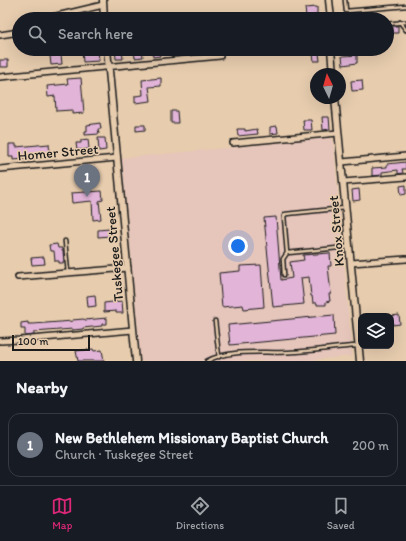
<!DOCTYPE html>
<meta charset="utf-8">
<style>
:root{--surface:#171b24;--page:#242831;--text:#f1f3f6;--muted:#9ea1a6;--line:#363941;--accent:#db2777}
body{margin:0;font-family:Itim,sans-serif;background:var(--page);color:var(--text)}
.controls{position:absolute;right:12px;bottom:12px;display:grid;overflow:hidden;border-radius:8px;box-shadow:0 4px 16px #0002}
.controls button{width:36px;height:36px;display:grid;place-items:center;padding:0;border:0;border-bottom:1px solid var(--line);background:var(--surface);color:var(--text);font:20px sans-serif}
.compass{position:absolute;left:310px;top:68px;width:36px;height:36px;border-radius:50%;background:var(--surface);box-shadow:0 4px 16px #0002;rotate:355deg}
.scale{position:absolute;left:12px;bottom:10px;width:78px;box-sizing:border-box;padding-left:4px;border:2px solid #1c1c1c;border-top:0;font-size:11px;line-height:14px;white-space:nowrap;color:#1c1c1c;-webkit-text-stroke:3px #e7ccae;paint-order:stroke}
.you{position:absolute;left:238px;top:246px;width:14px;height:14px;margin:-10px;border:3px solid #fff;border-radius:50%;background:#1a73e8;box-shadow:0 0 0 6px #1a73e833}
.badge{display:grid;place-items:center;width:26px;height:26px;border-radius:50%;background:var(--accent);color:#fff;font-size:13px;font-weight:700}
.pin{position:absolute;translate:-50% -33px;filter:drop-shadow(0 1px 2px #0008)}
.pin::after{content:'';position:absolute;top:21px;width:14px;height:12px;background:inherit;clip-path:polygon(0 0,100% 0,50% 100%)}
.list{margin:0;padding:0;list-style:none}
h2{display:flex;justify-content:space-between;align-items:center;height:52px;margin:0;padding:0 16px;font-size:17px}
h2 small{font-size:13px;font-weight:400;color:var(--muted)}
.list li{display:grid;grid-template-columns:26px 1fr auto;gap:12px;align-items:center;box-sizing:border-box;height:64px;margin:0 8px 8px;padding:0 8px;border:1px solid var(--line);border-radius:12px}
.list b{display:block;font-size:15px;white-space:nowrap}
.list p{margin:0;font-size:13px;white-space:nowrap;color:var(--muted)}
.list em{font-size:13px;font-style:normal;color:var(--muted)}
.icon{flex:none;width:22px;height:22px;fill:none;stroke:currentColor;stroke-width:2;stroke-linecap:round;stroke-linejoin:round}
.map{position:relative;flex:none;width:406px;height:361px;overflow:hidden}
.search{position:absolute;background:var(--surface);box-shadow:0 4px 16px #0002;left:12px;right:12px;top:12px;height:44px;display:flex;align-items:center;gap:10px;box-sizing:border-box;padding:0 14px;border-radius:22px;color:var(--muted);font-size:15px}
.sheet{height:124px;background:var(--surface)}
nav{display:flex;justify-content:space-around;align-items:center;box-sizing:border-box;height:56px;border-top:1px solid var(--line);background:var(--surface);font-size:11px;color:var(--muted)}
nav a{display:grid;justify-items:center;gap:2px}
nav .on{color:var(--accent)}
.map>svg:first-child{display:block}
</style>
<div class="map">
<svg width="406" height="361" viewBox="0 0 406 361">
<rect width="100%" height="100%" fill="#e7ccae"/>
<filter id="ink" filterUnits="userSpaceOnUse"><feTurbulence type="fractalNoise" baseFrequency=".025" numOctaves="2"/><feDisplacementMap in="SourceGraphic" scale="8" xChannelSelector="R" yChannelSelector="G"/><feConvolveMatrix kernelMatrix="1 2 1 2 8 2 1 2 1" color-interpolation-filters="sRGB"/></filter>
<g filter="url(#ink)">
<path fill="#e6c5bb" d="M330,138L333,141L352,356L300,361H141L122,158Z"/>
<path fill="#e2b4d8" stroke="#1c1c1c" d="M317,7V15L306,16L305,8Z
M393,26H398V33H393Z
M98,49L99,61L83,62L82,51Z
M115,49H122L123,59H116Z
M152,49H159L160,56L153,57Z
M169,49H200V52L170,55Z
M142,50L143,57L135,58L134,51Z
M319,53L320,61H314L313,54Z
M61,55L62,64L51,65L50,56Z
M357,55V63L343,65L342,56Z
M0,60H8V67H0Z
M81,78L84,113L72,114V110L56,111L55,96L48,97L47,86L68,84L67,79Z
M161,78V86L149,87L151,101L135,103V96L143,95L142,80Z
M362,80L363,90L352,91L351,81Z
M316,81V88H311V82Z
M171,111H177L178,123H171Z
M322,117H329L330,129L323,130Z
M303,120H311L312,130H304Z
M100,123L101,129H98L99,134L85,135V131H87V125Z
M136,125H145V130L136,131Z
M277,126L278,133L270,134V127Z
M237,129H245V131L257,129L258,134L238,136Z
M98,138H105L106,150L99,151Z
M88,139L89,149L77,150L76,143H81V140Z
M9,144H16V147L49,144L50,157L13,160V157H9Z
M406,162V169H402L403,173L398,174V170L382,172V175L372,176V168L387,167V164Z
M406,185V194L401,195L400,186Z
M359,189L360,200L353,201L352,190Z
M102,191L103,200L99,201L101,219L93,220L92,201L72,203L71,193Z
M276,217L281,280L292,278L290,262L304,260L303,255L330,253L331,266H328L331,294H329L330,301L326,302V305H317V303H313L312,296H311L309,277L301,278L304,304L273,307L264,218Z
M109,229L110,236L98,237V230Z
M57,244L58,248H62V251H63L64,263H59V261H55L54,251H50L49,245Z
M44,257L45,264L32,265L31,258Z
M261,265L264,307L244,309L243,305L222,307L219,273L240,271V266Z
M95,295L96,306L88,307L87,296Z
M122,301L123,313H116V311L104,312V303Z
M334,315L335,335L230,345L228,325Z
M399,315L400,324L393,325L392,316Z
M107,318V324H102V326L83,328V329L73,330V329L34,332V335L25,336V329H21V323L28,322V324H33L73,321L72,320L84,319L85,320Z
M93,349L94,351L102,350L104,361H78L76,351Z"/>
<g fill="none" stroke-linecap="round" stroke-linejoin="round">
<g stroke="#1c1c1c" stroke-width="5.5">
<path id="service" d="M345,0L346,11L406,6
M400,22L406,30
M387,24L406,22
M345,208L286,214L284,216L287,253L348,247
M65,241L68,273
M284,275L283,259L287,253
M215,321L219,357
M207,361C230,348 265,354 291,352C314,351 336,347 358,346"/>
</g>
<g stroke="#1c1c1c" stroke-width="8">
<path id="minor" d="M44,19L103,5
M0,35L19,32
M0,77L220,56
M233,143L338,133
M342,162L406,156
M0,169L117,158
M343,182L406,177
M351,263L406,259
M18,277L128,268
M0,341L20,340L133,330"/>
</g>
<g stroke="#1c1c1c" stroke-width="9">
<path id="tertiary" d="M103,0L104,19
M329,0L331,19
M107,49L136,361
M331,49L333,74
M335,98L360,361"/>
</g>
<use href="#service" stroke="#e7ccae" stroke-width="2.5"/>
<use href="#minor" stroke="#e7ccae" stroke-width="5"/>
<use href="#tertiary" stroke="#e7ccae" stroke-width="6"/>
</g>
</g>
<g text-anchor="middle" stroke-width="3" stroke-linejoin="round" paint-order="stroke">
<g font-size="14" fill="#1c1c1c" stroke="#e7ccae">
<text transform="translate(58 152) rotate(-5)" y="5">Homer Street</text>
<text transform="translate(336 231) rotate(-95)" y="5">Knox Street</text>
<text transform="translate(114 254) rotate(-95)" y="5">Tuskegee Street</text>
</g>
</g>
</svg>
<div class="controls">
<button><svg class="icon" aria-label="layers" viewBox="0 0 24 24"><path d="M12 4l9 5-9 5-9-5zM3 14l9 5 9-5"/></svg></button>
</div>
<svg class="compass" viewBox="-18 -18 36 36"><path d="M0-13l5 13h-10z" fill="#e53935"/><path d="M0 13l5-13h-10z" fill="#9ea1a6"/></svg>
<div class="scale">100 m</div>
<div class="you"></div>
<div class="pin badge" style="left:87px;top:197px;background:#6b7280">1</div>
<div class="search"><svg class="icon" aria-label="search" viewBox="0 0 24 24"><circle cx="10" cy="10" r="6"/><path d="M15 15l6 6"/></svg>Search here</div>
</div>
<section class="sheet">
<h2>Nearby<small></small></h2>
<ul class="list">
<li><span class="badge" style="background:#6b7280">1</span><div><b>New Bethlehem Missionary Baptist Church</b><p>Church · Tuskegee Street</p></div><em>200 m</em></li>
</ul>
</section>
<nav>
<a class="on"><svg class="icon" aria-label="map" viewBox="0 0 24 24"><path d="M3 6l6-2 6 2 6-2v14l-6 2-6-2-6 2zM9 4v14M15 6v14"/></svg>Map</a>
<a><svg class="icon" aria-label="directions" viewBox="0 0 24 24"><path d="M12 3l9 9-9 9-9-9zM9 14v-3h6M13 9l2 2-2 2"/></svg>Directions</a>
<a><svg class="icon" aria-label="saved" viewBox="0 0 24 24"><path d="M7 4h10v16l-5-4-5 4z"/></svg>Saved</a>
</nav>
